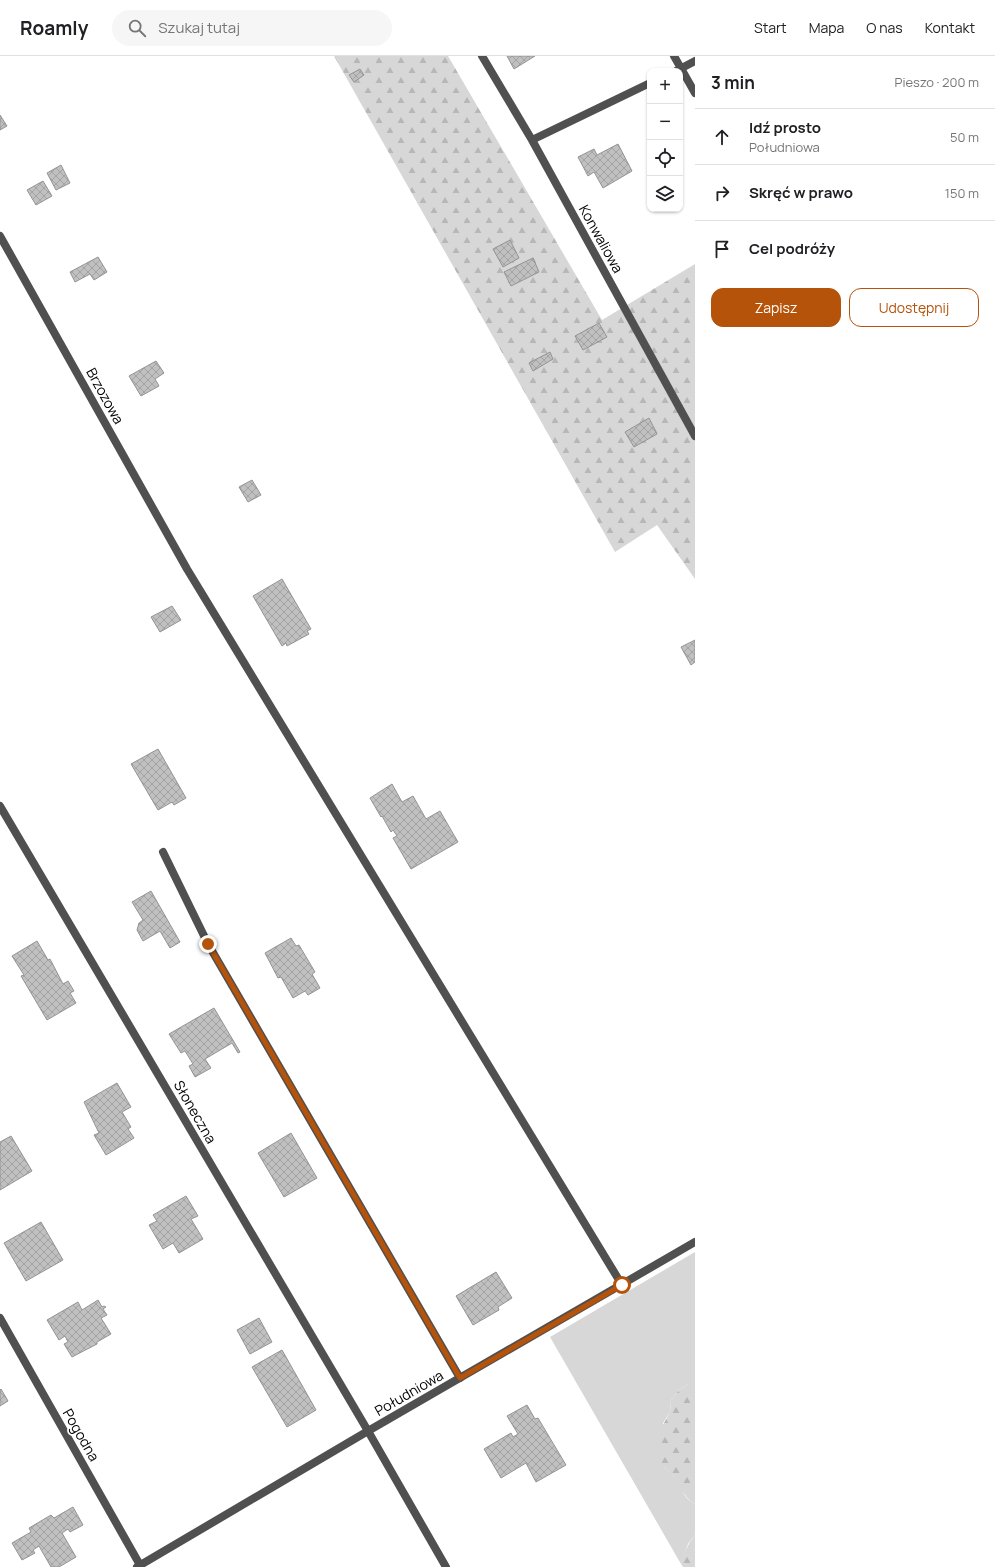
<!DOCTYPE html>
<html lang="pl">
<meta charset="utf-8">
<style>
:root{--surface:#fff;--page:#f6f6f6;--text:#202124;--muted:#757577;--line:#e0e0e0;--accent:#b45309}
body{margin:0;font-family:Manrope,sans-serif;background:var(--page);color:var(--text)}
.controls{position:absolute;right:12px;top:12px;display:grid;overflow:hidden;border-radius:8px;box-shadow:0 1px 3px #0004}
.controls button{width:36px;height:36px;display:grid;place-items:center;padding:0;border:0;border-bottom:1px solid var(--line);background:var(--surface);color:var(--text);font:20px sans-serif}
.stop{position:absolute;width:12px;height:12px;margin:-9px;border:3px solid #b45309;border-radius:50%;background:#fff}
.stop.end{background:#b45309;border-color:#fff;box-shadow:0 1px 4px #0008}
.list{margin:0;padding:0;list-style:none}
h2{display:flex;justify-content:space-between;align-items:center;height:52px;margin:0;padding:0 16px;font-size:17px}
h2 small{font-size:13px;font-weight:400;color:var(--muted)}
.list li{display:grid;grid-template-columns:26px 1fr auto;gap:12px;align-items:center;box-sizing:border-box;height:56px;padding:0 16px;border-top:1px solid var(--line)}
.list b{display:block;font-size:15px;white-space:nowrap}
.list p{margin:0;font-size:13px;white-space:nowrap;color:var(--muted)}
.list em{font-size:13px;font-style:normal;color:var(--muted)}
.actions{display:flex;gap:8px;padding:12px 16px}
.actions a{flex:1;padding:9px 0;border:1px solid var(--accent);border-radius:12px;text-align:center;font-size:14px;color:var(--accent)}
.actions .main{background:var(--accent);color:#fff}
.icon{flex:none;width:22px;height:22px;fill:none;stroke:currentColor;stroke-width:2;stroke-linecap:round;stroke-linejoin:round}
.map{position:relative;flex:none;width:695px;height:1511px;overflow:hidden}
header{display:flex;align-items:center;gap:24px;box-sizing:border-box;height:56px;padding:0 20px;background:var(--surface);border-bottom:1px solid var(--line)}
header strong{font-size:19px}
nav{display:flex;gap:22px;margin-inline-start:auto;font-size:14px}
.search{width:280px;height:36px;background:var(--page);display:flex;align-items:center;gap:10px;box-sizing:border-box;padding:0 14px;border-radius:22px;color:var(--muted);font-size:15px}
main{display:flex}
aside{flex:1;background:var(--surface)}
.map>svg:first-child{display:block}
</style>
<header>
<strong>Roamly</strong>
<div class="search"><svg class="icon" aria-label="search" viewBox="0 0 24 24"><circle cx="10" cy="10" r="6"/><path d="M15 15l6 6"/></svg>Szukaj tutaj</div>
<nav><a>Start</a><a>Mapa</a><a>O nas</a><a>Kontakt</a></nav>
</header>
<main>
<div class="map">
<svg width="695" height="1511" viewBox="0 0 695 1511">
<defs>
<pattern id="forest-firs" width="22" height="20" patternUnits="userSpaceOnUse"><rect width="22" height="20" fill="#d7d7d7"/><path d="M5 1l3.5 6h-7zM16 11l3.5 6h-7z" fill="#b7b7b7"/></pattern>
<pattern id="building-cross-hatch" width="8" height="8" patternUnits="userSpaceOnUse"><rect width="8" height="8" fill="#c0c0c0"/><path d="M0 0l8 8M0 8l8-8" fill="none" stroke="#a3a3a3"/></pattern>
</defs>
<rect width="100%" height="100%" fill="#fff"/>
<path fill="#d7d7d7" d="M695,1196V1328H688L679,1334L671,1344L670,1356L663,1367L664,1411C667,1414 671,1416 674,1420C681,1429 683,1443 695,1448V1479L688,1488L681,1508L550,1281Z"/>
<path fill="url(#forest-firs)" d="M334,0H448L602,264L695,208V523L657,469L615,496Z
M688,1328H695V1448L691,1446L681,1434L674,1420L664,1411L657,1395L658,1378L670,1356L671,1344L679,1334Z
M695,1479V1511H683L681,1508C684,1497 688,1488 695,1479Z"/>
<path fill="url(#building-cross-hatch)" stroke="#949494" d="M507,0H535L514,13Z
M360,13L364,19L354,26L349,19Z
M0,59L7,70L0,74Z
M618,88L632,115L603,132L594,116L588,120L578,101L594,93L597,99Z
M61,109L70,127L56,134L47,117Z
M43,125L52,140L36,149L27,134Z
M510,184L519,202L503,211L493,193Z
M98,201L107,216L94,224L90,218L75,226L70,216Z
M533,202L539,216L511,230L504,216Z
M599,267L607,281L583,294L575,280Z
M550,296L553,303L533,315L529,307Z
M156,305L164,317L155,323L159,330L141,340L129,320Z
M649,362L657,378L634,391L625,376Z
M252,424L261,439L248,446L239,431Z
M282,523L311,573L307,575L309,578L287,590L286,587L282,590L253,540Z
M172,550L181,564L160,576L151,561Z
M695,584V606L691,609L681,591Z
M158,693L186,742L174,749L172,746L158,754L131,708Z
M392,728L402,746L413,740L426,763L440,755L458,786L411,813L393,782L397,780L393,774L391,776L382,760L381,761L370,742Z
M151,835L180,886L170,892L160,875L143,885L137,874L139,867L143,864L132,846Z
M291,882L296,890L299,889L315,916L312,918L320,932L308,939L305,935L293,942L281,921L278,922L265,897Z
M37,885L48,904L50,903L63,928L68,925L74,935L70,937L76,947L47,964L21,920L24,919L12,900Z
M214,952L240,996L238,997L232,987L205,1003L211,1012L195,1021L189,1010L193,1008L185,995L181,997L169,978Z
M117,1027L131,1051L122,1056L131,1071L128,1073L134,1082L106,1099L94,1079L99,1077L84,1046Z
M291,1077L317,1122L284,1141L258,1097Z
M11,1080L32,1115L0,1134V1086Z
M186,1140L198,1160L191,1163L203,1183L179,1197L173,1187L163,1193L149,1169L157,1165L153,1159Z
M41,1166L63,1204L26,1225L4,1187Z
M496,1216L512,1242L498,1251L499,1254L473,1269L456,1240Z
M98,1244L102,1251L104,1250L106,1251L103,1253L107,1259L101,1262L111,1278L97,1286V1288L72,1301L64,1288L68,1286L65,1280L59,1284L47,1264L78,1246L82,1254Z
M259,1262L272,1286L250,1298L237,1274Z
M282,1294L316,1354L287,1371L252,1311Z
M1,1333L8,1345L0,1350V1334Z
M527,1349L535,1363L538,1362L566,1409L536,1426L526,1407L501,1422L484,1393L511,1377L513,1381L518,1378L507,1360Z
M73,1451L83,1469L70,1476L68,1473L62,1477L76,1501L59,1511H51L39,1490L33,1494L35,1497L22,1504L12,1487L31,1476L29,1472L51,1459L54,1462Z"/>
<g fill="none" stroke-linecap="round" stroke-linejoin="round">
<path stroke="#505050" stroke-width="8" d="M482,0L532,84L695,380
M674,0L695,37
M676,15L695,5
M532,84L650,27
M0,180L187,513L622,1229
M0,750L368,1375L446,1511
M163,796L208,888L460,1322
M0,1262L140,1509"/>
<path stroke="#505050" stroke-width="8" d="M137,1511L368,1375L695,1186"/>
</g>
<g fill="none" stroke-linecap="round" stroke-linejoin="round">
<path stroke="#b45309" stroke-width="5" d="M208,888L460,1322L622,1229"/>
</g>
<g text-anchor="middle" stroke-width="3.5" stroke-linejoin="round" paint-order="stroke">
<g font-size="14" fill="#000" stroke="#fff">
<text transform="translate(601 183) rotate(61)" y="5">Konwaliowa</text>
<text transform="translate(105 340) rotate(61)" y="5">Brzozowa</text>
<text transform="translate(195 1056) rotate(60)" y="5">Słoneczna</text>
<text transform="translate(409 1337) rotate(-30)" y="5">Południowa</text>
<text transform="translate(81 1379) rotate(60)" y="5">Pogodna</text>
</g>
</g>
</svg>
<div class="controls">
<button>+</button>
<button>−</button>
<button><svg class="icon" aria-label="locate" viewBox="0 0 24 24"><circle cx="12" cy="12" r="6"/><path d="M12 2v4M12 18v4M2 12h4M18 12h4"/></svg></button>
<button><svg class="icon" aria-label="layers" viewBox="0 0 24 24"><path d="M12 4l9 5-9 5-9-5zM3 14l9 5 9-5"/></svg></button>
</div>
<div class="stop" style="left:622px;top:1229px"></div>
<div class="stop end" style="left:208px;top:888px"></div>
</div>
<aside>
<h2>3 min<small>Pieszo · 200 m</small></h2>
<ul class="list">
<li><svg class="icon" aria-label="ahead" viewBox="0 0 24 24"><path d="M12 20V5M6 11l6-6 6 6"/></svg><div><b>Idź prosto</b><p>Południowa</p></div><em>50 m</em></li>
<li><svg class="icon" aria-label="right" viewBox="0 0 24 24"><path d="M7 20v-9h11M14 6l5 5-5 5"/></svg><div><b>Skręć w prawo</b></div><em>150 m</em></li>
<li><svg class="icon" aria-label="arrive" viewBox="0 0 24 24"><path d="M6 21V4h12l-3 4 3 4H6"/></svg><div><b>Cel podróży</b></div></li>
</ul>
<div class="actions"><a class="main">Zapisz</a><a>Udostępnij</a></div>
</aside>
</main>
